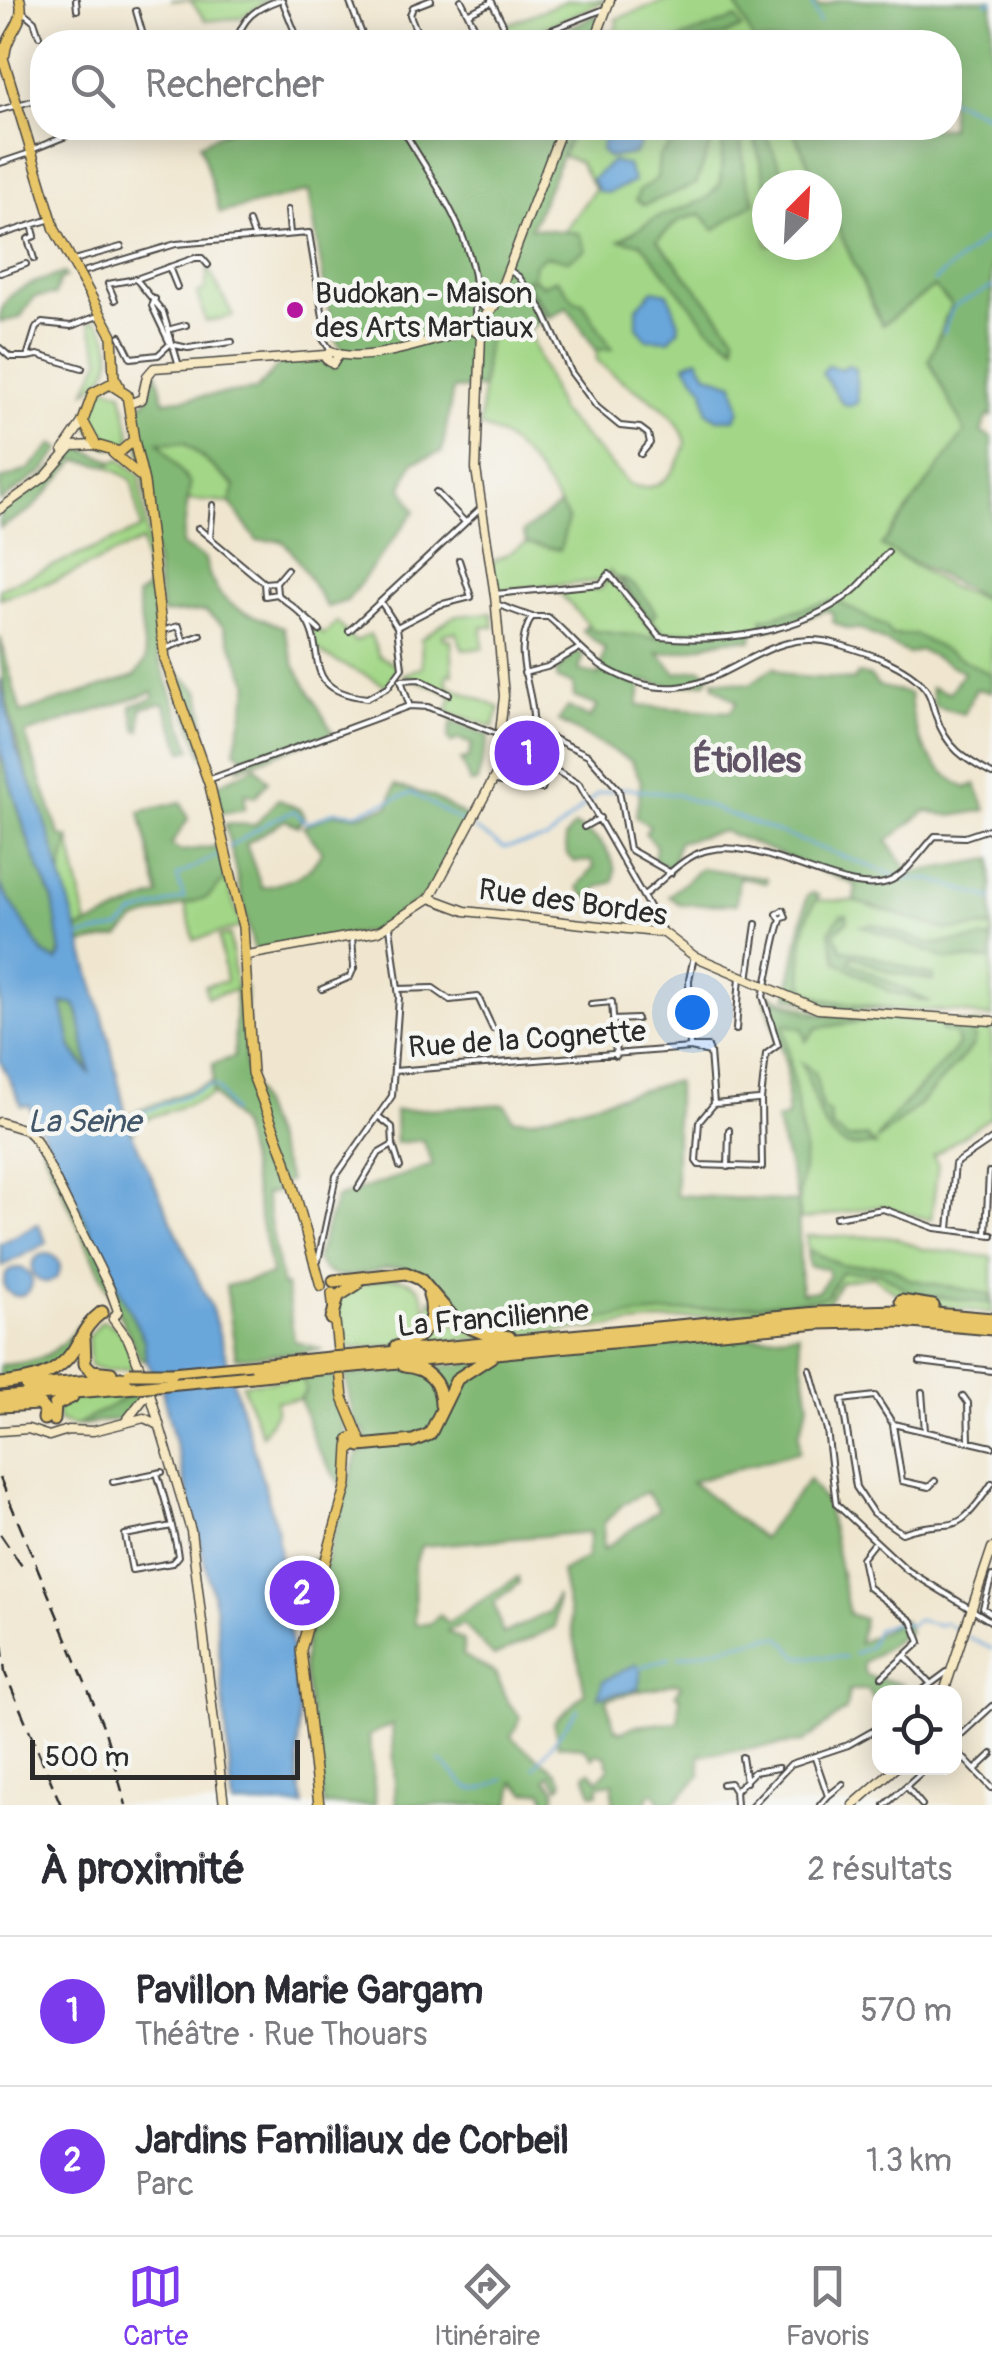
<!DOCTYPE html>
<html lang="fr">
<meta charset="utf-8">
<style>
:root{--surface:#fff;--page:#f2f2f3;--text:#2b2b33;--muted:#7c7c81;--line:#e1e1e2;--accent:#7c3aed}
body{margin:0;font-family:Pangolin,sans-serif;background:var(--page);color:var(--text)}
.controls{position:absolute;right:30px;bottom:30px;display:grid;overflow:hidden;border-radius:20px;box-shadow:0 5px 25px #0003}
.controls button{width:90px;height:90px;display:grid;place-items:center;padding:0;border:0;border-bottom:2px solid var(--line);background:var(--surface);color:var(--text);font:50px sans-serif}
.compass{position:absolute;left:752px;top:170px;width:90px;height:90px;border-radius:50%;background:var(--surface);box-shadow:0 5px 25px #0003;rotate:24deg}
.scale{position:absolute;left:30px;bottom:25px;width:270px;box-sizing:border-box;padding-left:10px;border:5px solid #2b2b2b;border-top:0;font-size:28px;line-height:35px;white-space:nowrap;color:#2b2b2b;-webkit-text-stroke:8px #f6f6f2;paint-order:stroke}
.you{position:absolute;left:692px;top:1012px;width:35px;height:35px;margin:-25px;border:8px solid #fff;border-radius:50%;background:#1a73e8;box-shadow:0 0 0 15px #1a73e833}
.badge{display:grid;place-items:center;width:65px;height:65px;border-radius:50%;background:var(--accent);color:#fff;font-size:32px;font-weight:700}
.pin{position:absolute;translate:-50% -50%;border:5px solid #fff;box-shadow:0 2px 10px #0006}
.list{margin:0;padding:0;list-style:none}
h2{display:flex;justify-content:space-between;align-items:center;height:130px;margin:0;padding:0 40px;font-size:42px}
h2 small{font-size:32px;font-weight:400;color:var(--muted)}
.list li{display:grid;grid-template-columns:65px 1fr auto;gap:30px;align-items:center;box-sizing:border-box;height:150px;padding:0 40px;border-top:2px solid var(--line)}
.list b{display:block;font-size:38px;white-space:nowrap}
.list p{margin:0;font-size:32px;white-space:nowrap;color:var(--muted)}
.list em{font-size:32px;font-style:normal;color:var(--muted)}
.icon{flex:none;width:55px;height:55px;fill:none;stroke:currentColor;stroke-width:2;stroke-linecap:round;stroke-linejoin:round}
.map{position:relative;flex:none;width:992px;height:1805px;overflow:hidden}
.search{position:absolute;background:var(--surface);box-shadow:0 5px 25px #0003;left:30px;right:30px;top:30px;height:110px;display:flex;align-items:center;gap:25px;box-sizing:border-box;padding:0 35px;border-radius:40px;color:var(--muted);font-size:38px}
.sheet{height:430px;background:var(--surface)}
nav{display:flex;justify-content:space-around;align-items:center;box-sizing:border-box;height:140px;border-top:2px solid var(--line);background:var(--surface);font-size:28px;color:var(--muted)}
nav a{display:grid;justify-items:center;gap:5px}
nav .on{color:var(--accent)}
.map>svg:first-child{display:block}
</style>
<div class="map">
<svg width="992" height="1805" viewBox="0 0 992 1805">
<rect width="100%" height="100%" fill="#f6f6f2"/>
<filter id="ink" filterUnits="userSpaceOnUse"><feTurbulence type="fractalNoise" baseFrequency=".01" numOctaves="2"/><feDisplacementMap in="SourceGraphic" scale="20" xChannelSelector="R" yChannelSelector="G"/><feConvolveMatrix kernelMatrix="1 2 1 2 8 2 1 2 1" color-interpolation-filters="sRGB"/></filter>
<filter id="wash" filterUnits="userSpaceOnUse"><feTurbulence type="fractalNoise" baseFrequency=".0048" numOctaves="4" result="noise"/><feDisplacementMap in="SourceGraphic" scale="40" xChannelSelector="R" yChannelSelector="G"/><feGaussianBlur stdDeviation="2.25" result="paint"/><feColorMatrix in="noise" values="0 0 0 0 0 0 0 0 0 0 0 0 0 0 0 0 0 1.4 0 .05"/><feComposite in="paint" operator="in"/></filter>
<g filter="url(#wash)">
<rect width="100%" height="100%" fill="#f0e6cf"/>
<path fill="#a3d787" stroke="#678159" stroke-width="2.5" d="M170,0H270L239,18L206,21L190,0Z
M568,0H607L512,42L506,25Z
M667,0H734L754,42H599L618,27L616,19Z
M566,128H792L818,185H767V245H827V204L881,324L934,287L951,304L929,361L970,426L882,546L950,587L992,602V678L826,605L739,635L661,636L610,571L602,581L496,591L491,563L527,543L523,532L550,515L568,519C548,486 520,437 480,427L486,342L502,322L513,321L523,333H529L560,411L629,484C660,497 678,470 686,443C675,400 627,392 597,360L596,348L568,307L551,317L515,265L556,242L595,189L579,162L556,153Z
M208,268L233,316L206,322L197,294L205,290Z
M97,321C118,344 115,376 86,391L101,359L89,322Z
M107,387L122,392L131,438L120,449L101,446L87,423L99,390Z
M158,442L185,443L235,487L230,503L188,500L190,483Z
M119,459L139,475L154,589L148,588L142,541L57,580L0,598V588L141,529L132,480L108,466Z
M610,576L659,639L594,631L558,591L601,589Z
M492,613L494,627H482L483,648L463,650L456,632L443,634L444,639H451L453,674H447V685L500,708L493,727L447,712L453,694L403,675L422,667L421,639L454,616Z
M337,622L355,642L370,634L379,656L399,666L387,687C365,672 331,663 315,647L310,623L324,635Z
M69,838L87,925L77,930L61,876Z
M226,878L241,927L194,940L185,904L208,897Z
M811,900L854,901L947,930L992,927V1018L954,1011L847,1009L787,996Z
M230,935L236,990L207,997L205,986L226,981L219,937Z
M768,994L823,1014L992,1025V1116L933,1156L938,1164L931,1220L881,1206L800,1220L788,1069L765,999Z
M212,1082L213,1093L207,1098L142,1120L132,1134L127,1115Z
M806,1236L893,1237L923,1249L992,1257V1313L909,1302L873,1276L840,1282L827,1304L543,1333L507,1334L476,1326L801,1302L829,1294L837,1274L808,1255Z
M388,1278C423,1278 429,1297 424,1328L396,1345L342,1349L334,1310L338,1298L359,1285Z
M431,1298L456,1325L488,1338L411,1344L420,1338Z
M102,1321C124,1326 130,1349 138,1368L107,1371L90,1365L88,1337Z
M302,1378L307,1390L300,1399L276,1401V1413L262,1435L242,1384Z
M132,1394L75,1426L59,1421L56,1410L72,1399Z
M323,1556L300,1634L289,1566Z"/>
<path fill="#82b874" stroke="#567250" stroke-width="2.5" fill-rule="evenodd" d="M734,0H814L818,7L839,0H992V417L988,416L981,432L992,438V602L881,546L965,432L929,361L951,304L934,287L882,325L827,204V185H818L792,128H950V42H754Z
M596,15L610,42H540Z
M736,18L742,28C718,39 698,43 672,42Z
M232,128H574L531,228L579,233L586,250L568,260L545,256L535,264L533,276L522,281L547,317L523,333L513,321L502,322L494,336L488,337L482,388L453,389L442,452L413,462L402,487L415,511L347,601L327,607C317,594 292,545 281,541C275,539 263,541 257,541L230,503L235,486L185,443L159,442L190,484L182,545L205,559C214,606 242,611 283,627L295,666L333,733L238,768L242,755L235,750L249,684L223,626L205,611L162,614L135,406L146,401L156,369L164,401L256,390L285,358L321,361L335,368L342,350L332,333L309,191L220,213L200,144Z
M689,128H713L712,141L696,184L644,205L636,200L639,191L657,178L659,156Z
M724,128H739L746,180L755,202L714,230L701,214L680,220L657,240L735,335V346L709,328L641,243L620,240L656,218L706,199L720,185Z
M752,128H763L788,185H767V189Z
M64,273L66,277L59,281L55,295L34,297L20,318L0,322C0,288 35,283 64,273Z
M535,279L542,285L557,279L575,301L583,303L612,349L596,350L567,307L551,317L526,283Z
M53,444L61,449L43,471L0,502V480L28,470Z
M83,449L113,461L108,466L77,460L32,509L0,528V511C33,496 51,462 83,449Z
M560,505L568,519L560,550L527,543L523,532Z
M619,578C635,581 647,600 656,613L651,619L664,633L755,628L751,641C719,633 695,655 658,653L676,673L701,669L710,675L706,682L673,686L642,681L638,706L730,712L737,702L714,686V680L750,684L774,667C792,684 826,674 853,681L858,674L870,676L878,686L910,694C913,737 928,767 966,788L975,784L986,810L952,816L926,811L887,841L910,873L992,859V927L947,930L854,901L856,885L723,831L678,842L672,869L654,861L656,846L645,833L650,826L636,817L641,781L631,761L558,721L568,707L590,718L597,706L574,697L573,684L557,679V671L578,651L584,656L579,670L599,676L605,649L582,630L587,626L595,631L658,638L650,618Z
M148,588L154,589L156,650L191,749L183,751L164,703L141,708V730H137L131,706L154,698L153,692L25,734L60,836L69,838L61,876C38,794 0,723 0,637L21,713L135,676L146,660L137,596Z
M835,600L887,628L891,636L914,634L992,675V692L976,689L964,714L934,706L931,687L949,693L964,672L920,650L909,654L860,629H848L833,622V614L828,610L764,630L762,619Z
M170,667L199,691C205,708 205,738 203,757Z
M452,721L489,736L477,782L470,783L461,760L468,759L472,744L458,739L451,743L448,738Z
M0,751C12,783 19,816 31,848C44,882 70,924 58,961L43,953L0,885Z
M256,766L268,781L255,797L245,793V809L221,813L215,786Z
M395,785L433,797L470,819L430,893L374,931L254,950L225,824L255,825L278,799L301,810L304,817L298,826L285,820L246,844L262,888C288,881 309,878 322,851L303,827L332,813L359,815L389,806Z
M181,802L188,819L171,845L181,851L221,846L226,878L208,897L135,921L119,937L81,944L77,930L159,895L140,812Z
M574,826C595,833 621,858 613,882L598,887L588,899L578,887L594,867L591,861L575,862L567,855L565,838Z
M701,868L767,878L766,883L739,877L736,904L681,905L669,896Z
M813,893L819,896C802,916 798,963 805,988C818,1005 868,1003 892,1009L840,1010L787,996L807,896Z
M841,915H847V922L834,932L842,950C873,952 903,969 934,976L933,981L890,972L852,955L850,962L930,1002L890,992L837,962L829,931Z
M874,924L931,944L992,938V960L946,959L862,926Z
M246,987L245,1065L289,1181L277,1185L278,1192L265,1194L282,1286L286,1285L294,1341L323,1350L236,1358L226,1286L272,1275L244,1140L240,1126L213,1093V1064L234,1057L236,990Z
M767,996L810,1014L873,1020L817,1028L806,1041L803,1029L784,1024L805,1153L798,1202L801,1293L818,1291L829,1277L827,1269L809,1266L807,1249L842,1265L890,1266L909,1279L989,1294L992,1304L911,1293L881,1273L841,1272L826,1297L802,1301L499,1328C438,1324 451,1283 410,1269C378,1258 338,1298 316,1259L336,1198L433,1165L423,1140L396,1143L395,1111L505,1104L513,1119H533L676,1081V1195L798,1202L776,1120L787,1117V1069Z
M61,1004H75L78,1010L91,1073L72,1049Z
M941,1023L971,1029L975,1039L972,1047L918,1106L877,1140C880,1126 944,1064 958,1045L955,1033L942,1031Z
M802,1063L815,1072L822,1108L829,1112L832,1128L848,1139L866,1136L875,1146C865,1144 855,1149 845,1145C817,1132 814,1089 802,1063Z
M43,1140L53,1153L144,1340L146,1360L140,1359L42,1147Z
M78,1326C75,1367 32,1374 0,1382V1365C37,1363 55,1356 78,1326Z
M798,1333L809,1404L799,1434L800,1451L691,1482L762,1538L809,1479L827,1505L849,1614L864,1619L859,1643L904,1620L909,1632L863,1663L865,1675L902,1684L909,1692H880L879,1708L868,1690H849L846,1710L803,1742L700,1755V1776L672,1805H661L655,1793L649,1794L646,1805H613V1783L599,1785L598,1793L592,1794L585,1774L590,1771L598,1780L609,1768L606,1756L596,1753L593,1758L583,1747L558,1745L554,1722L585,1693L561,1572L587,1557L590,1532L421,1546L414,1567L415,1624H429L440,1615L447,1623L518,1577L519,1583L494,1603L503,1634L549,1612L557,1595L555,1627L494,1656L463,1624L447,1631L463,1640V1655L495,1673L507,1701L521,1717L511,1736C526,1754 554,1763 563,1783L559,1787L550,1775L546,1779L556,1789L554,1802L562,1805H547L543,1791L526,1793L514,1782L510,1805H396L392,1724L369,1736L376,1805H324L303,1667L307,1628L357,1454L367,1449L365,1432L354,1421L345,1375ZM646,1492L659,1509L603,1550L604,1523L623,1504ZM677,1683L681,1686L676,1694L680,1696L678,1722L634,1726L622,1732L615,1729L606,1699Z
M335,1375L348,1453L342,1488L316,1446L300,1399L306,1390L302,1378Z
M146,1393L127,1418L75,1426L132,1394Z"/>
<path fill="#69a6da" stroke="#4a6882" stroke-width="2.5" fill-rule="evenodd" d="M621,128L636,132L640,145L634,154L608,158L601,151L602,142Z
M612,161L627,165L634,182L608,193L598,191L592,179Z
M653,290L668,293L679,323L678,331L669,340L647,339L637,327V307Z
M698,358L707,374L734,383L740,410L735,419H717L707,412L704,389L685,364Z
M849,365L855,369L858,402L851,406L843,404L822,373L828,366L841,369Z
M0,679L15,746L43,813L109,1038L128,1125L212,1310L276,1525L299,1709L298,1779L304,1805H233L215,1604L162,1390L146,1360L144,1340L29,1105L22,1106L0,1060V885L43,953L57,961L61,954L53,900L32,851L0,751ZM62,1003L75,1004L79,1013L90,1074L72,1049Z
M38,1224L47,1243L2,1266L0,1244Z
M32 1268a14 14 0 1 1 28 0a14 14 0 1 1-28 0Z
M4 1282a14 14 0 1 1 28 0a14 14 0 1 1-28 0Z
M637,1664L641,1673L638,1689L598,1697L603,1681Z"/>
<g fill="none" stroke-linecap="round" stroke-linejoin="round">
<path stroke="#69a6da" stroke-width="2.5" d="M810,0L820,23
M986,3L992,1
M950,99L992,117
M934,281L992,233
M943,333L953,307L992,287
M473,828L504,848L548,839L598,793L625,788L677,795L904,879H929L992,899
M229,847L274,819L294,811L307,823L335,811L356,813L412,793L465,824
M78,937L120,928L133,915L184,898L177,876L221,853
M126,1119L212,1085L218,1088L232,1112
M967,1637L992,1649
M854,1654L869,1647L877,1629L898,1622L910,1625L917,1620L940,1625L944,1622L961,1632
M679,1657L768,1637L781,1638L799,1657H845
M637,1668L670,1658
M440,1761C471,1786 462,1801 504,1779
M534,1768L578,1709"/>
</g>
</g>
<g filter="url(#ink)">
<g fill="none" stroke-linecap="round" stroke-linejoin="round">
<g stroke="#494744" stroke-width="8">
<path id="street" d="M76,0L77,10
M282,0L299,42
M349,0L365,42
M461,0L482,42
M491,0L503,24
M22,11L34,21L39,36
M136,11L145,42
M469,13L492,2
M236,42C243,18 254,9 279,0
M421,42L410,15L413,7L431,0
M429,42L456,29
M521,42L607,8
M0,110L42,98
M91,128L141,132L160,128
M402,128C430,176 468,226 475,283C477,296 473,307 476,321
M34,149L86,128
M0,163L30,153
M288,210L290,234
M249,222L254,236
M32,225L35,236L28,239L34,259
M0,235L51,219
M74,260L121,247
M169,267L177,287
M509,270L519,277L543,311L571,372L597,407L620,426L640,428L648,434L650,443L641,454
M86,271L176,244L309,233L324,323L319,333L329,348
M0,273L26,264
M136,279L163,312L179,366
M476,288L483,308L494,307L484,326
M155,299L152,306L170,344
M115,300L108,284L136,279L195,258H202L208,265
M171,329L186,325
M120,336L131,358L158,355L170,344L188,348L232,342
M0,348L10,357H27L36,328L42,323L71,326L98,316
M27,357L38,355L82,368
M436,492L464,521
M198,528L264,583
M210,538L213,505
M276,582L264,583L265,596L277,594L276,582L287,569
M277,594C285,601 296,608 303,616C330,650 296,690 367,698L388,687L402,668L397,627L381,602
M495,594L601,584L609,574L660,637C723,643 801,633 852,592C866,581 876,564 888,552
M496,604L532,617
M305,617L320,631
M397,627L439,605L471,597L459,560
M168,629L179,626L183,639
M349,631L480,509
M164,649L201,635
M524,673L547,667L578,649
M401,680L419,679L449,694
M401,680L409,704
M208,780L409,706L428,707L538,750L551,768L579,784L664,933
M496,781L542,789L550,766
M584,827L600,818
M671,873L629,849L619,790L588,755L533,729C536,690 509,655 532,617H548C568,633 583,655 605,668C713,731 748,618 837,644C865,652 906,664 925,688C932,696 932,707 936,716C946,747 964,759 992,774
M644,895C661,882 679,861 699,853C756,829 846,903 892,880C909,871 922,850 935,836L965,837L992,828
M783,910L786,917L780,919L777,914Z
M748,980L756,924
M322,989L350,977L354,968L352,936
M398,989L433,988L450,1000L478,997L493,1029
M591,1004L612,1002L616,1056
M613,1020L637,1019
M736,1030L740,976
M708,1047L710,1052L690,1048L691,1047Z
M710,1052L714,1104L699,1122L696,1161L699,1165L762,1167
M394,1071L690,1048L689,980L694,956
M714,1104L758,1100
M393,1145L400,1167
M728,1167L729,1130
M762,1167L761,1100L766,1054L778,1045L763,996C771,971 772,946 781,920
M358,1188L379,1153L393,1145L392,1127L379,1117
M836,1217L883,1209L935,1228L992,1235
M949,1229L955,1164L992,1139
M986,1234L989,1172
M318,1261L336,1176L392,1096L399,997L390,927
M920,1362L992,1371
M810,1370L827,1430L836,1504L907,1570L992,1622
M922,1392L925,1431
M963,1396L968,1403L969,1441
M893,1425L902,1481L929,1487L935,1481
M992,1447L893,1424L875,1396L842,1400L856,1487L873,1513L902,1533C955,1514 951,1545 992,1483
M157,1473C165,1500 174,1528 178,1556L172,1563L132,1570L125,1535L172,1526
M113,1482L162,1472
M873,1544L862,1558L868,1587L912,1621L920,1642L882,1677
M992,1576L983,1608L992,1614
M905,1656L929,1682
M920,1692L947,1672
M954,1741L992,1706
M954,1748L992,1788
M742,1757L746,1782
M815,1758L828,1796L820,1805
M975,1770L992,1754
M722,1784L730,1783L735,1791
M906,1786L922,1805
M828,1796L843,1784
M736,1805L735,1791L754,1772L778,1768
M752,1805L791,1764L848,1745L880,1727
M885,1805L926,1768"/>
</g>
<g stroke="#494744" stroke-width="11">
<path id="secondary" d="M594,42L610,0
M473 327a6 6 0 1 1 12 0a6 6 0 1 1-12 0Z
M479,321L494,307L562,128
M338,356L333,364L326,359L331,351C360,367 439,338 473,329
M131,403L142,399L147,376L154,368L326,355
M63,450L83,421
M0,509L46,476L72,446L96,445
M430,898L465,911L664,933L694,956L818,1009L992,1021
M248,955L379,931L430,898L508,752L500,733L504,696L495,596L476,469L481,333
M0,1122L26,1130L36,1140L110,1289L118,1311L113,1319
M113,1319L128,1339L149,1390L191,1531L224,1805
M126,1421L148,1393
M0,1431L28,1429L49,1436L68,1430L93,1431L144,1418L159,1425
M944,1692L992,1548
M853,1805L895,1768"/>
</g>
<g stroke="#494744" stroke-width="12">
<path id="primary" d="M0,48L55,230L112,335L114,377L119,386
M5,54C6,32 26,25 20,0
M110,384L127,395L134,440L120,452L96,445L83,421L93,393Z
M134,440L144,482L165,659L210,786L243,927L252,1073L285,1158L321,1286
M113,453L139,475
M332,1293L343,1398L361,1441L352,1448L349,1439L357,1435
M319,1805L301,1650L347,1484L349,1446"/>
</g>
<g stroke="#494744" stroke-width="15">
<path id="highway" d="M334,1281L406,1273L420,1279L457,1322L483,1333L509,1337
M901,1301L933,1306
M332,1319L338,1296L357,1284
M84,1338L85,1364L92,1371L111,1373
M396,1347C421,1340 438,1323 429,1295
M344,1357L817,1313L901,1311L992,1319
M404,1366C427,1368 441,1381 441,1405
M344,1367L819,1323L900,1321L992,1329
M172,1373L330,1358
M252,1376L330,1368
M0,1384C28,1381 56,1377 73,1351C83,1335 86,1324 102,1312
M27,1387L132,1377
M0,1398L136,1387
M0,1406L39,1404L45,1411L44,1419
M54,1420L55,1405L72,1397
M360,1446L413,1441L430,1434L457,1379L491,1357"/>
</g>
<use href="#street" stroke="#fff" stroke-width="4"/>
<use href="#secondary" stroke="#f6e9c3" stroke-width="8"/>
<use href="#primary" stroke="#e9c769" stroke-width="9"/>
<use href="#highway" stroke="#e9c769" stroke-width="11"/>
<path stroke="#2b2b2b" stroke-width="2.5" stroke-dasharray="15 8" stroke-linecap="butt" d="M0,1478L104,1728L126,1805
M0,1534L24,1569
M0,1619L5,1673L61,1805"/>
<g stroke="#494744" stroke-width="15" stroke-linecap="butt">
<path id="highway-bridge" d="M330,1358L344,1357
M330,1368L344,1367
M130,1373H172
M136,1387L252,1376"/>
</g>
<use href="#highway-bridge" stroke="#e9c769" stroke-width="11"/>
</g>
</g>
<circle fill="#b5179e" stroke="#f6f6f2" stroke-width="4" cx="295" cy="310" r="10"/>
<g text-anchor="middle" stroke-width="9" stroke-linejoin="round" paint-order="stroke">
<g font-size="30" fill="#2b2b2b" stroke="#f6f6f2" text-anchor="start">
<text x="315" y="303">Budokan - Maison<tspan x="315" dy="34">des Arts Martiaux</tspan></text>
</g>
<g font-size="30" fill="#2b2b2b" stroke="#f6f6f2">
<text transform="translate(573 902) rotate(8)" y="10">Rue des Bordes</text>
<text transform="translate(527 1039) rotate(-4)" y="10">Rue de la Cognette</text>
<text transform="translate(493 1318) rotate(-5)" y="10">La Francilienne</text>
</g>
<g font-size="32" font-style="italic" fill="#415668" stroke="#f6f6f2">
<text x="84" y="1132">La Seine</text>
</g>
<g font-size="35" font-weight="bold" fill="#615466" stroke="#f6f6f2">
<text x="747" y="772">Étiolles</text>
</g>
</g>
</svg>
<div class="controls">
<button><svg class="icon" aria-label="locate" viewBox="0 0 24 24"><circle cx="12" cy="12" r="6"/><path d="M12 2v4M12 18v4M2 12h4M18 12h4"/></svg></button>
</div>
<svg class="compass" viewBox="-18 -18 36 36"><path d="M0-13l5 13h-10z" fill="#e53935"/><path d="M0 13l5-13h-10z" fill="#7c7c81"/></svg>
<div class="scale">500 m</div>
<div class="you"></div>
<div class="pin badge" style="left:527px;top:753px">1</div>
<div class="pin badge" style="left:302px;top:1593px">2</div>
<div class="search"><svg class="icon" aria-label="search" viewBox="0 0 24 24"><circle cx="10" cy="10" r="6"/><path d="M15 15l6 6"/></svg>Rechercher</div>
</div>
<section class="sheet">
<h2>À proximité<small>2 résultats</small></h2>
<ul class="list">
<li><span class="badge">1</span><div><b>Pavillon Marie Gargam</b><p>Théâtre · Rue Thouars</p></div><em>570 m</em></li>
<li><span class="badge">2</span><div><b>Jardins Familiaux de Corbeil</b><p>Parc</p></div><em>1.3 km</em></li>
</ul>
</section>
<nav>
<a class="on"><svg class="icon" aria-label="map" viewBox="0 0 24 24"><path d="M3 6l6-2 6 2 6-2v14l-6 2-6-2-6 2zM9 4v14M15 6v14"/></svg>Carte</a>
<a><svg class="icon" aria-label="directions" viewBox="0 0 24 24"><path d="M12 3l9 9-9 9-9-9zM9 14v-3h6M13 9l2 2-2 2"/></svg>Itinéraire</a>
<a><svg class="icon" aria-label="saved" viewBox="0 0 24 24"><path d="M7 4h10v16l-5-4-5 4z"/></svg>Favoris</a>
</nav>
